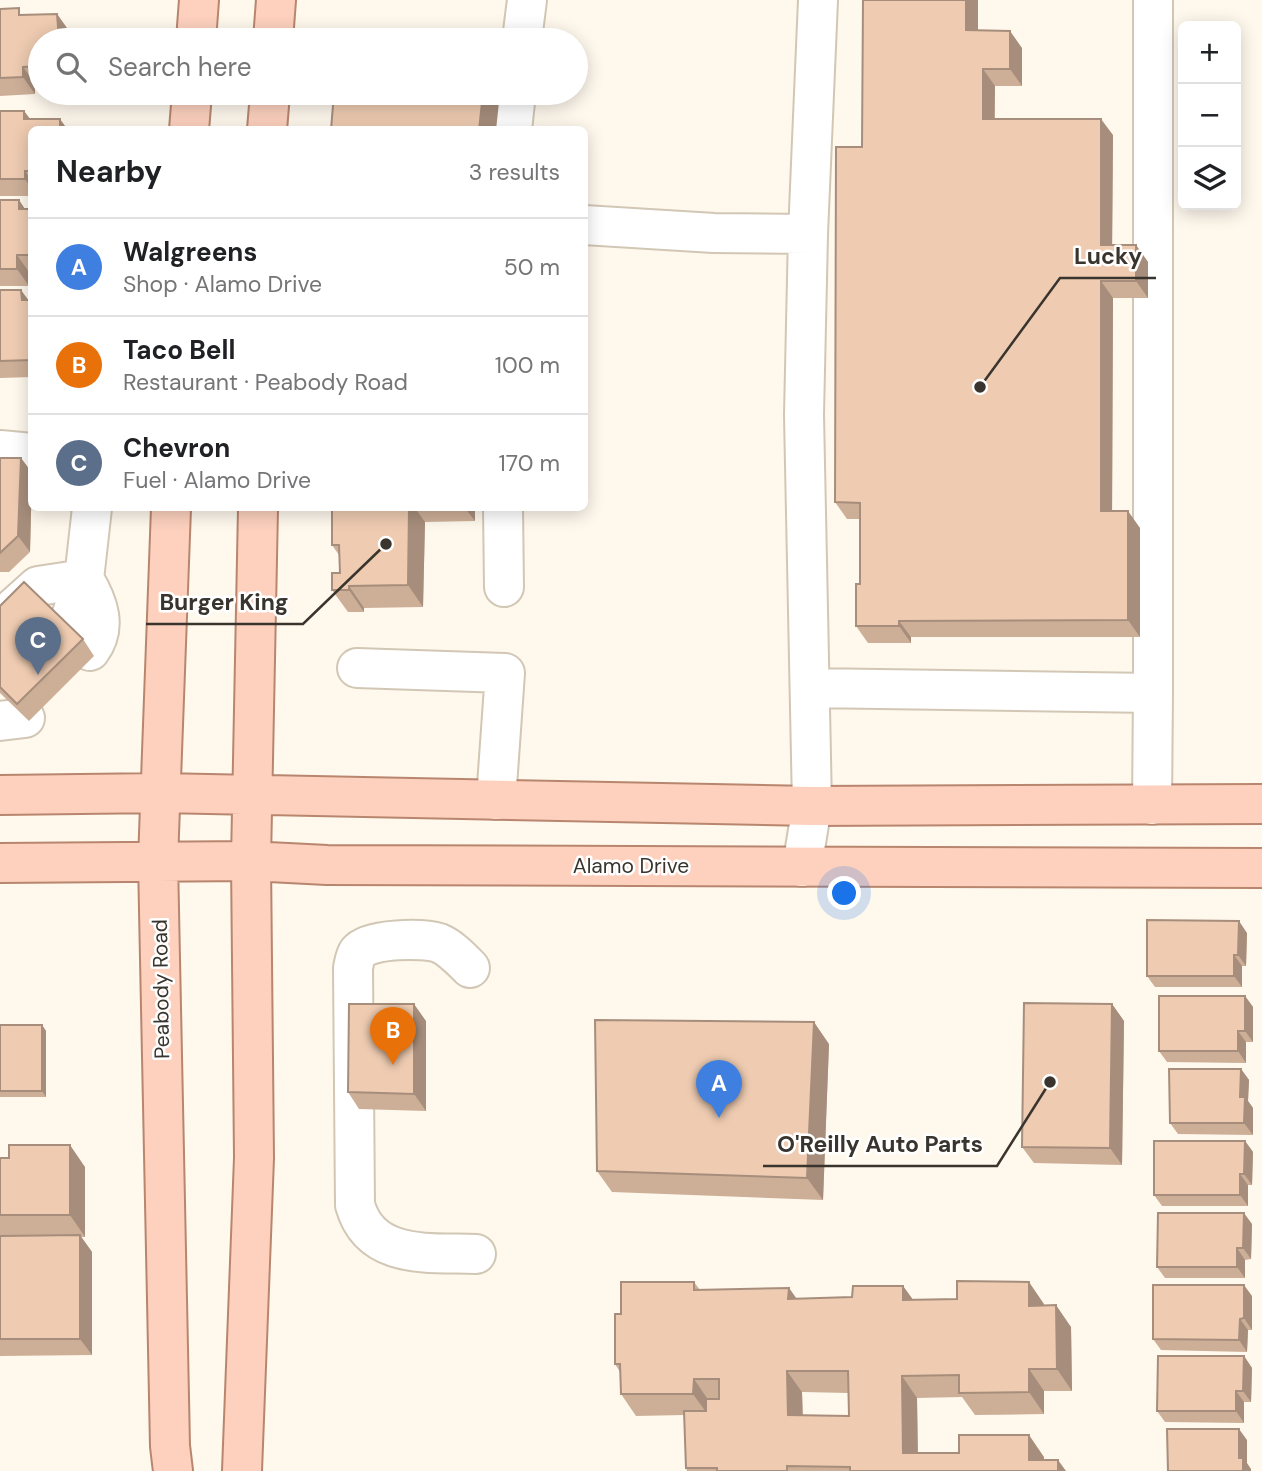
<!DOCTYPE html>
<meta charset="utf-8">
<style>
:root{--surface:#fff;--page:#f6f6f6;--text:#202124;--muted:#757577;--line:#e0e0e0;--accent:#db2777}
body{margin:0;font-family:"DM Sans",sans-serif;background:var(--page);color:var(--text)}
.controls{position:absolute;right:21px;top:21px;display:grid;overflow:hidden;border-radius:10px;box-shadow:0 4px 18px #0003}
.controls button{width:63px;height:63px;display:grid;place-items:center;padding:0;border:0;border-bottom:2px solid var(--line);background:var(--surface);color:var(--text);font:35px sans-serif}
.you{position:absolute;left:845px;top:894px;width:24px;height:24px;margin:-18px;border:5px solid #fff;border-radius:50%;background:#1a73e8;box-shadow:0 0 0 10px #1a73e833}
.badge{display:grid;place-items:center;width:46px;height:46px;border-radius:50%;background:var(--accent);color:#fff;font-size:23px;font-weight:700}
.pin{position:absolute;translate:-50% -58px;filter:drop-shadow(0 2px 4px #0008)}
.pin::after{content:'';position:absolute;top:37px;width:24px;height:21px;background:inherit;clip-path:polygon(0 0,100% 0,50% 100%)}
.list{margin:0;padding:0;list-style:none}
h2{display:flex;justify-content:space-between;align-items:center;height:91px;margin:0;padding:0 28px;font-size:30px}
h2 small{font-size:23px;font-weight:400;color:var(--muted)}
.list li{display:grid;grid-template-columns:46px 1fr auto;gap:21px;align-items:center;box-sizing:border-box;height:98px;padding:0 28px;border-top:2px solid var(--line)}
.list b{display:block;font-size:26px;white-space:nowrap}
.list p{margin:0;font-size:23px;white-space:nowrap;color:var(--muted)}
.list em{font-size:23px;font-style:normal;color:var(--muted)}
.icon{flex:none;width:38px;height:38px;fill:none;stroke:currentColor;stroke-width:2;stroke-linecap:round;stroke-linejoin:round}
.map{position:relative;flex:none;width:1262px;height:1471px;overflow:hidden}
.search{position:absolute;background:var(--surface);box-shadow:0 4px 18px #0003;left:28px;top:28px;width:560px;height:77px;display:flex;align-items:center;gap:18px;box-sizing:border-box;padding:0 24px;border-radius:38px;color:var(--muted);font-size:26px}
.panel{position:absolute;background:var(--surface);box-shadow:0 4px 18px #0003;left:28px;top:126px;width:560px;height:385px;border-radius:10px}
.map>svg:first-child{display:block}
</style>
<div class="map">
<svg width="1262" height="1471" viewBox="0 0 1262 1471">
<rect width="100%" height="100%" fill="#fff8ed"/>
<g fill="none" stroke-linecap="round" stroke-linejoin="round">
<g stroke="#d2c7b5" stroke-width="42">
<path id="minor" d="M522,40L527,0
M512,130L516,93
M584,225L714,233L808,234
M0,450L32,453
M503,508L504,587
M0,620L38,586L84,579C98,602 108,627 90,651
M67,628L84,579L92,508
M357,668L505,673L496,800
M810,688L1153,693V0
M0,721L25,718
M1152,805L1153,693
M802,867L812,806L804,415L808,234L818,0
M470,968C461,959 451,948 439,943C423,938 369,938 358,952C355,956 354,963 353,968L355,1205C371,1261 430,1252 476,1254"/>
</g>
<g stroke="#b8866f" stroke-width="42">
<path id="major" d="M196,40L199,0
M273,40L276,0
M189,130L192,93
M267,130L270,93
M171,508L158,861L170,1446L173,1471
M0,795L161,793L812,806L1262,804
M0,863L251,861L327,865L1262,868
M242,1471L254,1158L251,861L258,508"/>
</g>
<use href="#minor" stroke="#fff" stroke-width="38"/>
<use href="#major" stroke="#fdd1be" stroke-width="38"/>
</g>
<path fill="#cdaf98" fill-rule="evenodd" d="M863,0H978V30L1022,48V86H995V119L1113,135L1112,245H1136L1148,262V298H1113L1112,511L1140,528V637H911V643H868L856,626L860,584V519H847L835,502L862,147Z
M0,9L24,15L57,14L69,31L40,40V84H35V94L0,96Z
M0,111H24L30,119L32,130V196H0Z
M0,200H19L25,209H32V272H29V286H0Z
M0,290L28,300H32V377L0,378Z
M0,458H21L32,473L30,552L9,572H0Z
M332,508H475V521L425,522L423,607L364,608V612H348L332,590L340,573L339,555L332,545Z
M0,606L83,639L94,656L29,721L0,693Z
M1247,933L1246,966H1242V987H1155L1147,976Z
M1245,996L1253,1007V1042H1246V1063L1167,1062L1159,1051Z
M1112,1004L1124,1021L1122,1165L1034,1163L1022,1147Z
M426,1021V1111L359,1109L348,1092Z
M0,1025H42L46,1031V1097H0Z
M829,1044L823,1200L612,1192L597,1171Z
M1241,1069L1249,1080L1248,1101L1253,1108V1135L1178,1134L1170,1123Z
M1245,1141L1253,1152L1252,1185H1248V1206H1162L1154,1195Z
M0,1158H9L85,1167V1237H81L92,1252V1355L0,1356Z
M1252,1224L1251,1259L1245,1260V1278H1165L1157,1267Z
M694,1282L700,1290L789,1288L797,1299L852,1297L903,1286L913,1300L1044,1304V1306L1071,1327L1072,1391H1044V1414L975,1415L962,1397L917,1398L918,1453L1044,1457V1460L1066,1471H687L686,1468L684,1415L636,1416L621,1394L620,1372L615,1364L621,1314ZM802,1392L848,1393L849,1416L803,1415Z
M1252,1296V1330H1248L1247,1352L1161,1350L1153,1339Z
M1244,1356L1252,1368L1251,1402H1244V1423L1165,1422L1157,1411Z"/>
<path fill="#a78e7c" d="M966,0H978V47L966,30Z
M57,14L69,31L70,40H59Z
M1010,31L1022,48V86L1010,69Z
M23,67L35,84V94L23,77Z
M983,69L995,86L994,135L983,119Z
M483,93H500L496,130H479Z
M24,111L36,127L24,119Z
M60,119L68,130H60Z
M1101,119L1113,135L1112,262L1101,245Z
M25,171L32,181V189L25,179Z
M19,200L30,217L19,209Z
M1136,245L1148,262V298L1136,281Z
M17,255L29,272V286L17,269Z
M1101,281L1113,298L1112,528L1101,511Z
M21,290L32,305L22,300Z
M21,458L32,473L30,552L18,536Z
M409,508H415L425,522L423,607L408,585Z
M465,508H475V521Z
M1128,511L1140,528V637L1128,620Z
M349,586L364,608V612L349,590Z
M899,621L911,637V643L899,626Z
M1239,921L1247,933L1246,966L1238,955Z
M1234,955L1242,966V987L1234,976Z
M1245,996L1253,1007V1042L1245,1031Z
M414,1004L426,1021V1111L414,1094Z
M1112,1004L1124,1021L1122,1165L1110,1148Z
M814,1022L829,1044L823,1200L807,1178Z
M42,1025L46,1031V1097L42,1091Z
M1238,1031L1246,1042V1063L1238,1051Z
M1241,1069L1249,1080L1248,1101L1253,1108V1135L1244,1123L1240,1097Z
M1245,1141L1253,1152L1252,1185L1244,1174Z
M70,1145L85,1167V1237L70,1215Z
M1240,1174L1248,1185V1206L1240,1195Z
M1244,1213L1252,1224L1251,1259L1243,1248Z
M80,1235L92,1252V1355L80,1339Z
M1237,1248L1245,1260V1278L1237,1267Z
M1029,1282L1044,1304V1328L1029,1306Z
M1244,1285L1252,1296V1330L1244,1318Z
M903,1286L919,1308L903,1300Z
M789,1288L804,1310L788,1299Z
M1056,1305L1071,1327L1072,1391L1057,1369Z
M1240,1319L1248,1330L1247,1352L1239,1340Z
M1244,1356L1252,1368L1251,1402L1243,1391Z
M1029,1369L1044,1391V1414L1029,1392Z
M787,1371L802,1392L803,1437L788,1415Z
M902,1376L917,1398L918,1471L903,1453Z
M694,1379L709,1401L708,1415L693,1394Z
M1236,1391L1244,1402V1423L1236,1411Z
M1239,1429L1247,1440V1463L1251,1469V1471H1243L1239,1458Z
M1029,1435L1044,1457V1471L1029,1460Z
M1058,1460L1066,1471H1058Z"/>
<path fill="#eecbb1" stroke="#a78e7c" stroke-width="2" fill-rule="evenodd" d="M863,0H966V30L1010,31V69H983V119H1101V245H1136V281H1101V511H1128V620L899,621V626H856V584H860V503L835,502L836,147H862Z
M19,8V15L57,14L59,40H40V66L23,67V77L0,78V9Z
M334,93H483L479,130H331Z
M0,111H24V119H60V130H32V171H25V179H0Z
M0,200H19V209H32V255H17V269H0Z
M0,290H21L22,300H32V360L0,361Z
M0,458H21L18,536L0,553Z
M332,508H409L408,585L349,586V590H332V573H340L339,545H332Z
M24,582L83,639L17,704L0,687V606Z
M1147,920L1239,921L1238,955H1234V976H1147Z
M1159,996H1245V1031H1238V1051H1159Z
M1024,1003L1112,1004L1110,1148L1022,1147Z
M349,1004H414V1094L348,1092Z
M595,1020L814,1022L807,1178L597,1171Z
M0,1025H42V1091H0Z
M1169,1069H1241L1240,1097H1245L1244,1123H1170Z
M1154,1141H1245L1244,1174H1240V1195H1154Z
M9,1145H70V1215H0V1158H9Z
M1158,1213H1244L1243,1248H1237V1267H1157Z
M80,1235V1339H0V1236Z
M957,1281L1029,1282V1306L1056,1305L1057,1369H1029V1392L959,1393V1375L902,1376L903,1453H959V1435H1029V1460H1058V1471H850V1467L787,1466V1471H717V1468H686L684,1411H706V1399H719V1379H694L693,1394H621L620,1364H615V1314H621V1282H694V1290L789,1288L788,1299L852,1297L853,1286H903V1300L957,1299ZM787,1371H848L849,1416L788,1415Z
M1153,1285H1244V1318L1240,1319L1239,1340L1153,1339Z
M1158,1356H1244L1243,1391H1236V1411H1157Z
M1167,1429H1239V1458H1243V1471H1168Z"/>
<g text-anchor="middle" stroke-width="5" stroke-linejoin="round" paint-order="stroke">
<g font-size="21" fill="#39352e" stroke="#fff">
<text x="631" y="873">Alamo Drive</text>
<text transform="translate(161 989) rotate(-91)" y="7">Peabody Road</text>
</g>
</g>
<path fill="none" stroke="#39352e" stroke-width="2.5" d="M980 387L1060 278H1156M386 544L303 624H146M1050 1082L997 1166H763"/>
<g fill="#39352e" stroke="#fff" stroke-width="2.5">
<circle cx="980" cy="387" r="7"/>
<circle cx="386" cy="544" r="7"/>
<circle cx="1050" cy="1082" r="7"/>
</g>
<g font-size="23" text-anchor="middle" font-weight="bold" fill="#39352e" stroke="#fff" stroke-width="5" stroke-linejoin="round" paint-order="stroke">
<text x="1108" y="264">Lucky</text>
<text x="224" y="610">Burger King</text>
<text x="880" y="1152">O'Reilly Auto Parts</text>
</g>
</svg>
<div class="controls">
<button>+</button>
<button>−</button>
<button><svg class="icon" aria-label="layers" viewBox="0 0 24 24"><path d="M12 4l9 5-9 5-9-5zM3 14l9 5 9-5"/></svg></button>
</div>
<div class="you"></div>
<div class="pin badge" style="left:719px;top:1118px;background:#3f7fe0">A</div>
<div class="pin badge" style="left:393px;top:1065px;background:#e8710a">B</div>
<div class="pin badge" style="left:38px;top:675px;background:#5c6f8a">C</div>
<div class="search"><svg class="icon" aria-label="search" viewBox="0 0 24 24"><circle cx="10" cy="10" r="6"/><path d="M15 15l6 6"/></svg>Search here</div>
<section class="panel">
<h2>Nearby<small>3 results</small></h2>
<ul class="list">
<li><span class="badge" style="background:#3f7fe0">A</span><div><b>Walgreens</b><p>Shop · Alamo Drive</p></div><em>50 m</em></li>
<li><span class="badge" style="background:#e8710a">B</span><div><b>Taco Bell</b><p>Restaurant · Peabody Road</p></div><em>100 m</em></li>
<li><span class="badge" style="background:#5c6f8a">C</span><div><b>Chevron</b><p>Fuel · Alamo Drive</p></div><em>170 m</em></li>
</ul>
</section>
</div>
